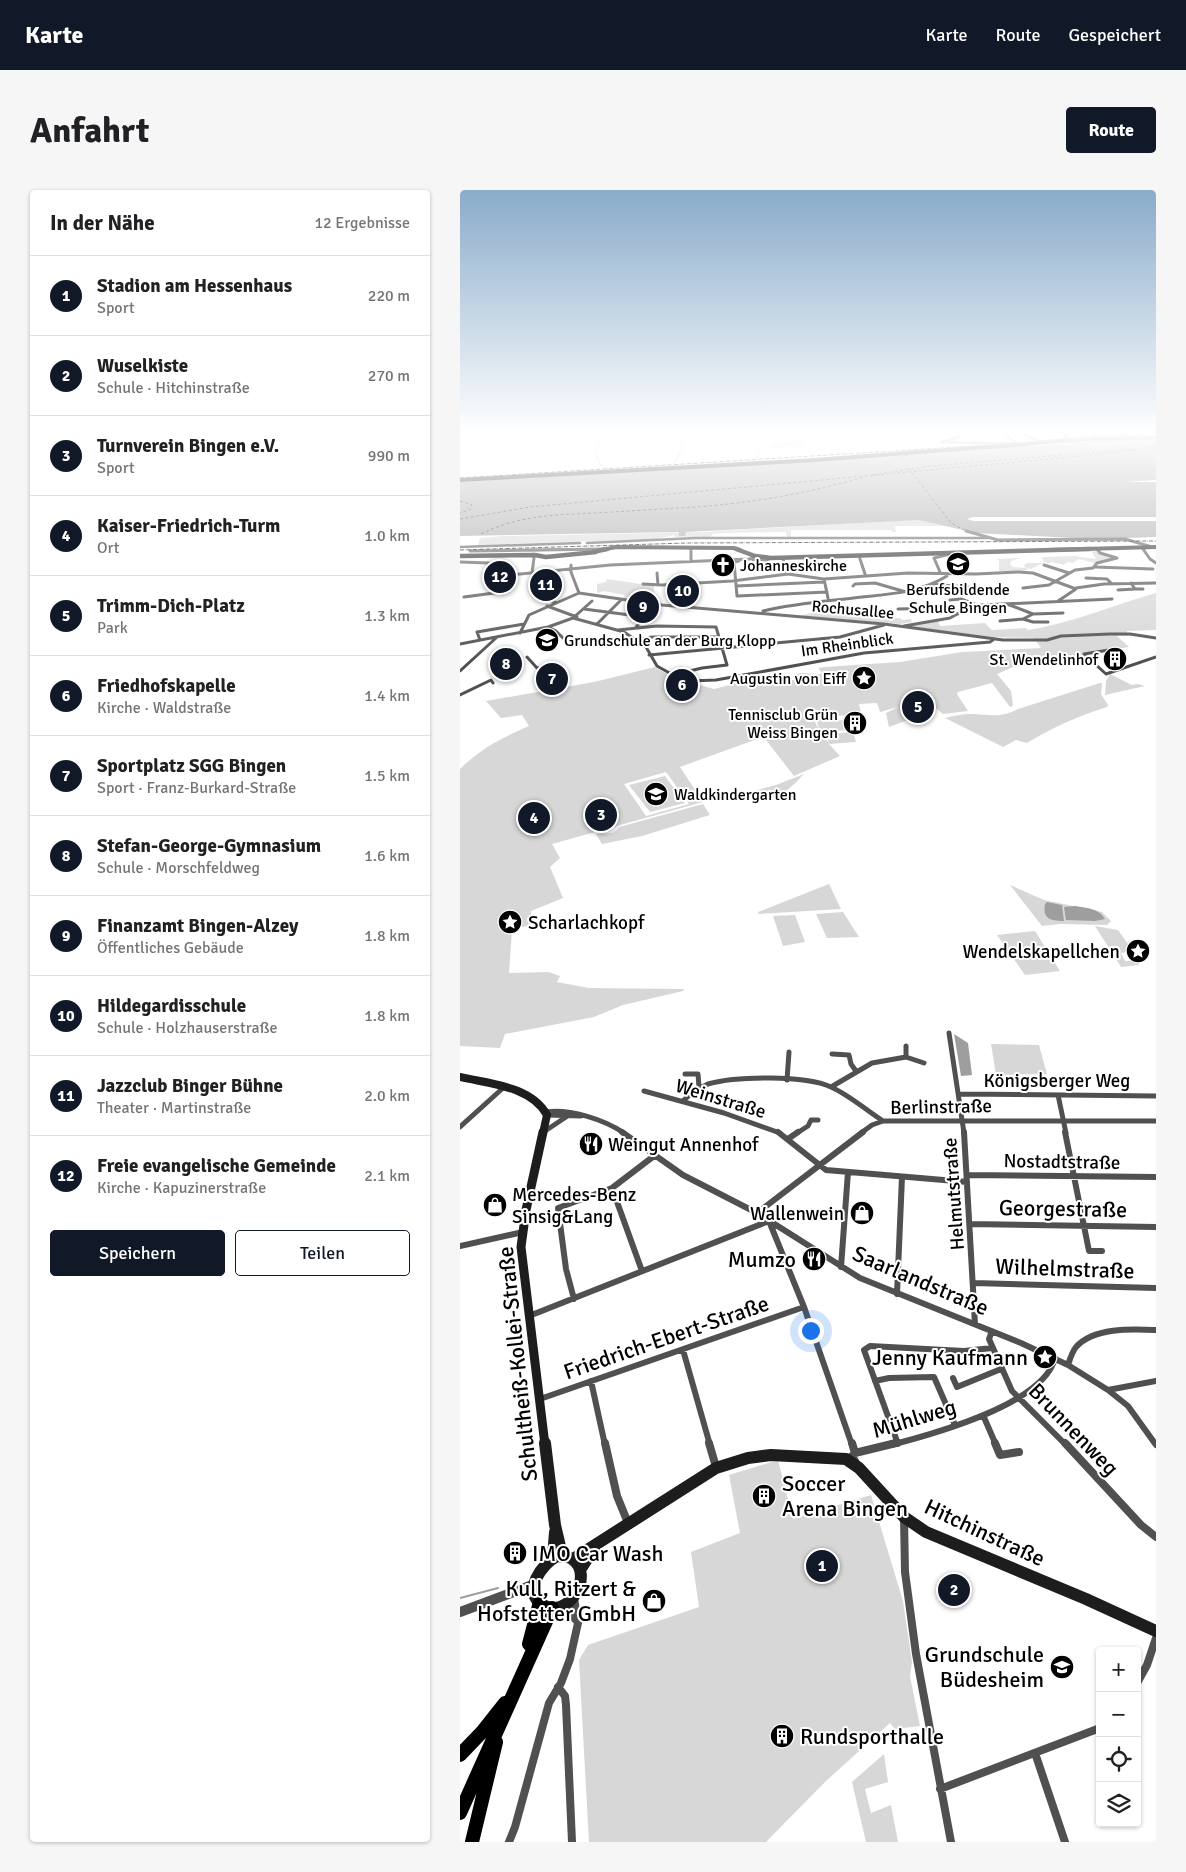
<!DOCTYPE html>
<html lang="de">
<meta charset="utf-8">
<style>
:root{--surface:#fff;--page:#f6f6f6;--text:#202124;--muted:#757577;--line:#e0e0e0;--accent:#111827}
body{margin:0;font-family:Signika,sans-serif;background:var(--page);color:var(--text)}
.controls{position:absolute;right:15px;bottom:15px;display:grid;overflow:hidden;border-radius:5px;box-shadow:0 1px 4px #0004}
.controls button{width:45px;height:45px;display:grid;place-items:center;padding:0;border:0;border-bottom:1px solid var(--line);background:var(--surface);color:var(--text);font:25px sans-serif}
.you{position:absolute;left:350px;top:1140px;width:18px;height:18px;margin:-12px;border:4px solid #fff;border-radius:50%;background:#1a73e8;box-shadow:0 0 0 8px #1a73e833}
.badge{display:grid;place-items:center;width:32px;height:32px;border-radius:50%;background:var(--accent);color:#fff;font-size:16px;font-weight:700}
.pin{position:absolute;translate:-50% -50%;border:2px solid #fff;box-shadow:0 1px 5px #0006}
.list{margin:0;padding:0;list-style:none}
h2{display:flex;justify-content:space-between;align-items:center;height:65px;margin:0;padding:0 20px;font-size:21px}
h2 small{font-size:16px;font-weight:400;color:var(--muted)}
.list li{display:grid;grid-template-columns:32px 1fr auto;gap:15px;align-items:center;box-sizing:border-box;height:80px;padding:0 20px;border-top:1px solid var(--line)}
.list b{display:block;font-size:19px;white-space:nowrap}
.list p{margin:0;font-size:16px;white-space:nowrap;color:var(--muted)}
.list em{font-size:16px;font-style:normal;color:var(--muted)}
.actions{display:flex;gap:10px;padding:15px 20px}
.actions a{flex:1;padding:11px 0;border:1px solid var(--accent);border-radius:5px;text-align:center;font-size:18px;color:var(--accent)}
.actions .main{background:var(--accent);color:#fff}
.icon{flex:none;width:28px;height:28px;fill:none;stroke:currentColor;stroke-width:2;stroke-linecap:round;stroke-linejoin:round}
.map{position:relative;flex:none;width:696px;height:1652px;overflow:hidden;border-radius:5px}
header{display:flex;align-items:center;gap:30px;box-sizing:border-box;height:70px;padding:0 25px;background:var(--accent);color:#fff}
header strong{font-size:24px}
nav{display:flex;gap:28px;margin-inline-start:auto;font-size:18px}
.intro{display:flex;align-items:center;justify-content:space-between;box-sizing:border-box;height:120px;padding:0 30px}
h1{margin:0;font-size:35px}
.button{padding:12px 22px;border-radius:5px;background:var(--accent);color:#fff;font-size:18px;font-weight:700}
main{display:flex;gap:30px;padding:0 30px}
aside{flex:1;background:var(--surface);border-radius:5px;box-shadow:0 1px 4px #0004}
.map>svg:first-child{display:block}
</style>
<header>
<strong>Karte</strong>
<nav><a>Karte</a><a>Route</a><a>Gespeichert</a></nav>
</header>
<div class="intro"><h1>Anfahrt</h1><a class="button">Route</a></div>
<main>
<aside>
<h2>In der Nähe<small>12 Ergebnisse</small></h2>
<ul class="list">
<li><span class="badge">1</span><div><b>Stadion am Hessenhaus</b><p>Sport</p></div><em>220 m</em></li>
<li><span class="badge">2</span><div><b>Wuselkiste</b><p>Schule · Hitchinstraße</p></div><em>270 m</em></li>
<li><span class="badge">3</span><div><b>Turnverein Bingen e.V.</b><p>Sport</p></div><em>990 m</em></li>
<li><span class="badge">4</span><div><b>Kaiser-Friedrich-Turm</b><p>Ort</p></div><em>1.0 km</em></li>
<li><span class="badge">5</span><div><b>Trimm-Dich-Platz</b><p>Park</p></div><em>1.3 km</em></li>
<li><span class="badge">6</span><div><b>Friedhofskapelle</b><p>Kirche · Waldstraße</p></div><em>1.4 km</em></li>
<li><span class="badge">7</span><div><b>Sportplatz SGG Bingen</b><p>Sport · Franz-Burkard-Straße</p></div><em>1.5 km</em></li>
<li><span class="badge">8</span><div><b>Stefan-George-Gymnasium</b><p>Schule · Morschfeldweg</p></div><em>1.6 km</em></li>
<li><span class="badge">9</span><div><b>Finanzamt Bingen-Alzey</b><p>Öffentliches Gebäude</p></div><em>1.8 km</em></li>
<li><span class="badge">10</span><div><b>Hildegardisschule</b><p>Schule · Holzhauserstraße</p></div><em>1.8 km</em></li>
<li><span class="badge">11</span><div><b>Jazzclub Binger Bühne</b><p>Theater · Martinstraße</p></div><em>2.0 km</em></li>
<li><span class="badge">12</span><div><b>Freie evangelische Gemeinde</b><p>Kirche · Kapuzinerstraße</p></div><em>2.1 km</em></li>
</ul>
<div class="actions"><a class="main">Speichern</a><a>Teilen</a></div>
</aside>
<div class="map">
<svg width="696" height="1652" viewBox="0 0 696 1652">
<rect width="100%" height="100%" fill="#fff"/>
<path fill="#d7d7d7" fill-rule="evenodd" d="M0,243H66L68,248L0,245Z
M342,248L350,249L345,250L347,256L311,258L312,256H304L318,252L317,249L320,252Z
M450,330H465L485,336H435L436,342H432L431,340H331V347H327L326,342L261,343L252,344L251,347H215L214,345L196,349L18,355L20,348L42,346L242,342Z
M631,360L655,367L634,373L619,369L613,373L608,372L604,375L592,372L588,374L585,372L571,379L567,378L568,379L564,381H539V370L536,369L560,368L551,371L550,374L553,377L565,378L564,375L567,373H584L582,367L614,366L636,369Z
M147,389L194,396L193,410L199,414L163,407L165,405L144,401L137,403V394L146,392Z
M696,403V440L667,441V445L676,446H657L669,457L606,468V471L553,477L537,484L551,501L553,516L550,517L532,493L498,502L497,504L508,521L483,524L477,519L429,537L426,523L438,517L420,522L417,513L399,514L401,524L377,526L378,529L366,531L385,530L388,540L360,542L357,532H355C361,545 370,555 380,566L334,586L306,550L300,548L220,577L243,612L92,654L100,668L90,677L103,708L71,721V733L69,736L43,739L52,740L49,783L89,782L100,786L97,792L129,798L224,799L223,801L163,815L134,827L45,844L40,858L0,856V579C24,556 40,549 69,536L62,525L41,528L26,511L134,492L195,477L221,492L233,493L254,499L289,490L320,486L324,490H334V485L341,483L360,484L362,483L358,478L365,477L440,472L502,462L581,458L574,448L531,447L447,436L478,431L480,436L525,433L532,440L566,438L568,440C612,433 653,415 696,403ZM206,582L229,614L186,626L164,594Z
M399,417L400,425L411,427L412,429L441,428V430L451,429L452,432L440,434L340,426L369,418Z
M650,484L672,495L678,494L685,496L645,505L646,491Z
M640,493H642L641,504L648,515L647,517C618,526 593,537 567,553L556,550L543,557L485,528C493,526 502,524 510,524C530,524 539,529 558,519Z
M393,542L396,552L369,554L366,544Z
M344,584C326,603 322,606 296,613L286,603L316,595Z
M205,586L225,613L190,622L169,595Z
M243,614L250,625L182,646L142,654L136,644C146,642 152,647 159,637Z
M369,694L381,719L299,724L298,722Z
M550,695L584,710L642,722L651,731L647,735L600,734L582,736Z
M383,722L399,747L367,748L356,724Z
M335,725L345,752L323,756L313,726Z
M635,736L658,740L673,761L661,763L665,771H679V775L661,777Z
M575,741L600,781L565,785L537,745Z
M531,854L579,855L587,884L536,885Z
M318,1270L333,1329L411,1305L443,1411L452,1472L450,1486L460,1536L435,1539L430,1533L365,1592L306,1652H129L119,1470L128,1455L239,1417L231,1362L280,1343L269,1285Z
M424,1564L428,1592L405,1599L411,1623L431,1615L438,1652H406L392,1592Z"/>
<path fill="#9e9e9e" d="M662,250H696V290L664,292H696V327H513L507,329L514,331H696V347L634,349L516,343L459,330L226,342L225,346H219V342L0,346V292Z
M587,712L602,715L604,731C591,731 582,729 585,714Z
M615,716C626,718 639,718 645,729L635,731L606,730L604,717Z
M494,844L508,853L512,885L501,886Z"/>
<g fill="none" stroke-linecap="round" stroke-linejoin="round">
<path stroke="#9e9e9e" stroke-width="1" d="M125,243L128,244
M217,243L221,250
M407,243L416,249
M129,244L133,247
M135,247L140,253
M222,251V260
M311,252L317,246
M302,258L304,256
M135,262L140,254
M298,262L301,259
M135,264L139,271
M217,267L221,261
M297,268L298,264
M139,272L142,276
M214,273L216,269"/>
<path stroke="#9e9e9e" stroke-width="2" d="M0,1408L38,1398"/>
<path stroke="#3f3f3f" stroke-width="1" stroke-dasharray="3 2.5" stroke-linecap="butt" d="M689,258H696
M448,265L440,267L491,333L504,340
M413,285L471,276L675,259
M0,311L12,315L11,319L0,323
M0,329L70,317L654,263L696,256
M21,344C59,325 95,325 136,323C169,321 202,319 235,317C293,313 349,303 404,287"/>
<path stroke="#505050" stroke-width="2.5" d="M540,243L548,244
M551,243L547,246L556,253
M560,243L581,252
M601,243L610,250
M621,243L628,248
M633,243L639,248
M650,243L658,248
M661,243L669,248
M672,243L680,248
M511,244L515,243
M499,247L482,252L557,254
M127,353L236,348H528
M0,357L120,353
M231,358V360
M682,358L684,360
M68,360L145,359"/>
<path stroke="#505050" stroke-width="3" d="M231,359V371
M683,359L690,369L696,373
M10,361L145,359
M399,366L405,384
M323,368L325,384
M293,370H307L311,368
M279,371L274,372L277,406L367,402
M0,372L29,373L30,387L150,375L289,369L297,367
M111,375V382L119,403
M584,375L609,383
M635,377L693,379
M83,382V398
M480,382L474,368L494,363
M72,383L74,368
M197,383L198,395
M626,388L647,389L651,393
M364,389L368,408
M183,394L202,395L272,391L328,384L364,389L448,383L516,384L558,382L573,383L616,399L598,411
M471,394L518,398
M276,396L364,392
M393,396L395,394L415,393L446,402
M563,398L589,395L615,380L633,378L637,373L657,368L640,363L637,359
M616,398L644,394L696,393
M675,399H683
M84,400V408L95,412
M658,400L675,399L671,393
M119,403L202,415L424,434L543,450H587L601,446L650,444H670L696,448
M4,407L49,401L55,392L56,385
M490,410L501,409L517,415
M547,414L573,424L603,423
M87,416L117,427
M124,419L185,427
M438,419L478,418L498,424
M303,421C336,413 369,411 402,407C432,404 461,402 487,386V384
M113,428L164,442L186,457L197,476L222,490L229,491L256,490L404,463L530,452L534,449
M563,429L573,432H588
M540,431L563,429L573,424
M137,434L161,410
M444,436L490,428L510,417L521,415L652,409
M88,437L96,441L109,454
M176,437L197,415
M158,440L197,436L256,437L267,475L242,478L213,485
M60,443L69,425L119,403
M20,450L17,442L64,434
M176,450L192,447H258
M0,454L88,437L113,428L132,411
M624,464L646,484
M624,464L649,460
M189,465L380,447L424,435
M67,467L77,478L100,476
M0,481L36,448
M646,484L696,467
M0,505L31,490L33,493"/>
<path stroke="#505050" stroke-width="5" d="M489,843L504,943
M446,856V867
M372,864L389,865L391,874L396,881
M225,884H238L239,897
M327,890L329,862
M371,897L412,873L446,867L464,873
M184,901L264,923L320,943
M498,904L696,906
M598,905L606,943
M223,911C231,903 238,898 248,894C276,886 345,885 371,897C389,905 406,920 423,931
M86,922C109,918 145,930 164,943
M87,925L121,926
M0,937L43,898
M85,941L106,927
M337,943L348,936L351,930H358
M401,943L412,935L423,931H696"/>
<path stroke="#505050" stroke-width="6" d="M162,942L223,985L297,1023L400,1088L561,1153L608,1175L648,1200L668,1216L696,1255
M318,942L366,980L507,992
M504,942L515,1134
M605,942L629,1061H642
M328,949L338,942
M507,985L696,987
M152,998L182,1081
M297,1023L403,942
M309,1031L344,1117L392,1255
M510,1034L696,1037
M0,1056L63,1042
M381,1077L388,982
M514,1093L696,1098
M437,1104L442,987
M114,1109L106,1079L98,1018L152,998L194,966
M69,1126L309,1031
M532,1141L529,1149L552,1201L606,1255
M223,1160L250,1255
M608,1175C610,1169 612,1162 616,1157C634,1137 672,1139 696,1140
M493,1188L497,1197L541,1179
M131,1191L145,1255
M415,1191L429,1188L474,1187L495,1235
M648,1200L696,1191
M80,1209L344,1117
M523,1225L536,1255
M438,1254L404,1160L410,1156L504,1161L532,1158
M431,1255C473,1244 584,1214 595,1168"/>
<path stroke="#505050" stroke-width="8" d="M145,1253L157,1306L168,1333
M249,1253L256,1277
M392,1253L395,1263L392,1266L395,1271
M535,1253L540,1265L559,1262
M605,1253L681,1335L696,1347
M395,1263L436,1253
M444,1327L445,1382L456,1464L491,1652
M103,1416L118,1432
M677,1493L687,1475L696,1448
M98,1497L105,1506L106,1515L112,1652
M575,1563L605,1652
M480,1599L640,1538
M49,1652L55,1637L89,1513L101,1493L110,1469L118,1433L114,1408"/>
<path stroke="#505050" stroke-width="3" d="M506,341L538,350L665,349L692,357"/>
<path stroke="#505050" stroke-width="10" d="M0,1422L75,1394"/>
<path stroke="#1d1d1d" stroke-width="4" d="M142,360L156,357L274,358L280,360
M586,360L696,357"/>
<path stroke="#1d1d1d" stroke-width="4.5" d="M276,359L295,366L311,368L630,359
M133,362L147,359
M0,366L75,365L86,367L136,362"/>
<path stroke="#1d1d1d" stroke-width="8" d="M0,887C30,894 71,896 87,925L83,943"/>
<path stroke="#1d1d1d" stroke-width="9" d="M83,942L66,1020L61,1057L85,1255"/>
<path stroke="#1d1d1d" stroke-width="12" d="M85,1253L95,1335L102,1365
M97,1366C102,1367 108,1366 112,1369C135,1384 109,1430 83,1415C61,1402 82,1374 97,1366Z
M93,1367L95,1342
M113,1369L256,1278L288,1268L311,1265L386,1269L399,1278L444,1327L466,1342L626,1409L696,1441
M120,1380L135,1357"/>
<path stroke="#000" stroke-width="4" d="M519,257C549,257 577,252 607,250C637,248 666,248 696,247
M0,290L355,270L524,257"/>
<path stroke="#000" stroke-width="14" d="M69,1454L80,1412
M0,1565L22,1542L45,1513
M0,1623L92,1418
M12,1652L36,1552"/>
<path stroke="#000" stroke-width="1" stroke-dasharray="4 1 0.5 1" stroke-linecap="butt" d="M0,288L496,257L696,249
M0,360L227,353L696,351"/>
</g>
<linearGradient id="sky" x2="0" y2="1"><stop stop-color="#8aabca"/><stop offset="0.51" stop-color="#fff"/><stop offset="1" stop-color="#fff" stop-opacity="0"/></linearGradient>
<rect width="696" height="474" fill="url(#sky)"/>
<defs>
<g id="school-disc" transform="scale(1.25)"><circle r="9.5" fill="#000" stroke="#fff"/><path d="M0-5L7-2L0 1L-7-2ZM-4 1L0 2.5L4 1V4Q0 6-4 4Z" fill="#fff"/></g>
<g id="church-disc" transform="scale(1.25)"><circle r="9.5" fill="#000" stroke="#fff"/><path d="M-1.2-6h2.4v3.5h3.3v2.4h-3.3V6h-2.4V-.1h-3.3v-2.4h3.3Z" fill="#fff"/></g>
<g id="building-disc" transform="scale(1.25)"><circle r="9.5" fill="#000" stroke="#fff"/><path d="M-4-6H4V6H1V3H-1V6H-4ZM-2.5-4.3h1.7v1.8h-1.7ZM.8-4.3h1.7v1.8H.8ZM-2.5-1h1.7V.8h-1.7ZM.8-1h1.7V.8H.8Z" fill="#fff"/></g>
<g id="sight-disc" transform="scale(1.25)"><circle r="9.5" fill="#000" stroke="#fff"/><path d="M0-6L1.8-2.2L6-1.7L2.9 1.2L3.7 5.4L0 3.3L-3.7 5.4L-2.9 1.2L-6-1.7L-1.8-2.2Z" fill="#fff"/></g>
<g id="restaurant-disc" transform="scale(1.25)"><circle r="9.5" fill="#000" stroke="#fff"/><path d="M-5-6h1v4h1v-4h1v4h1v-4h1v5L-1.5 .5V6h-2V.5L-5-1ZM5-6V6H3V1.5H1.5Q1.5-4 5-6Z" fill="#fff"/></g>
<g id="shop-disc" transform="scale(1.25)"><circle r="9.5" fill="#000" stroke="#fff"/><path d="M-5-2.5h2.3a2.7 3.5 0 0 1 5.4 0H5L5.5 6h-11ZM-1.5-2.5h3a1.5 2.3 0 0 0-3 0Z" fill="#fff"/></g>
</defs>
<g fill-rule="evenodd">
<use href="#school-disc" x="498" y="374"/>
<use href="#church-disc" x="263" y="375"/>
<use href="#school-disc" x="87" y="450"/>
<use href="#building-disc" x="655" y="469"/>
<use href="#sight-disc" x="404" y="488"/>
<use href="#building-disc" x="395" y="533"/>
<use href="#school-disc" x="196" y="604"/>
<use href="#sight-disc" x="50" y="732"/>
<use href="#sight-disc" x="678" y="761"/>
<use href="#restaurant-disc" x="131" y="954"/>
<use href="#shop-disc" x="35" y="1015"/>
<use href="#shop-disc" x="402" y="1023"/>
<use href="#restaurant-disc" x="354" y="1069"/>
<use href="#sight-disc" x="585" y="1167"/>
<use href="#building-disc" x="304" y="1306"/>
<use href="#building-disc" x="55" y="1363"/>
<use href="#shop-disc" x="194" y="1411"/>
<use href="#school-disc" x="602" y="1477"/>
<use href="#building-disc" x="322" y="1546"/>
</g>
<g text-anchor="middle" stroke-width="4" stroke-linejoin="round" paint-order="stroke">
<g font-size="16" fill="#000" stroke="#fff" text-anchor="start">
<text x="280" y="381">Johanneskirche</text>
<text x="498" y="405" text-anchor="middle">Berufsbildende<tspan x="498" dy="18">Schule Bingen</tspan></text>
<text x="104" y="456">Grundschule an der Burg Klopp</text>
<text x="638" y="475" text-anchor="end">St. Wendelinhof</text>
<text x="386" y="494" text-anchor="end">Augustin von Eiff</text>
<text x="378" y="530" text-anchor="end">Tennisclub Grün<tspan x="378" dy="18">Weiss Bingen</tspan></text>
<text x="214" y="610">Waldkindergarten</text>
</g>
<g font-size="16" fill="#000" stroke="#fff">
<text transform="translate(393 419) rotate(5)" y="6">Rochusallee</text>
<text transform="translate(387 454) rotate(-8)" y="6">Im Rheinblick</text>
</g>
<g font-size="19" fill="#000" stroke="#fff" text-anchor="start">
<text x="68" y="739">Scharlachkopf</text>
<text x="660" y="768" text-anchor="end">Wendelskapellchen</text>
<text x="148" y="961">Weingut Annenhof</text>
<text x="52" y="1011">Mercedes-Benz<tspan x="52" dy="22">Sinsig&amp;Lang</tspan></text>
<text x="384" y="1030" text-anchor="end">Wallenwein</text>
</g>
<g font-size="19" fill="#000" stroke="#fff">
<text x="597" y="897">Königsberger Weg</text>
<text transform="translate(261 908) rotate(17)" y="7">Weinstraße</text>
<text transform="translate(481 916) rotate(-1)" y="7">Berlinstraße</text>
<text transform="translate(602 971) rotate(1)" y="7">Nostadtstraße</text>
<text transform="translate(493 1004) rotate(-94)" y="7">Helmutstraße</text>
</g>
<g font-size="22" fill="#000" stroke="#fff">
<text transform="translate(603 1018) rotate(1)" y="8">Georgestraße</text>
<text transform="translate(605 1078) rotate(2)" y="8">Wilhelmstraße</text>
<text transform="translate(461 1090) rotate(23)" y="8">Saarlandstraße</text>
<text transform="translate(206 1147) rotate(-19)" y="8">Friedrich-Ebert-Straße</text>
<text transform="translate(57 1174) rotate(-96)" y="8">Schultheiß-Kollei-Straße</text>
<text transform="translate(454 1228) rotate(-17)" y="8">Mühlweg</text>
<text transform="translate(614 1239) rotate(46)" y="8">Brunnenweg</text>
<text transform="translate(525 1342) rotate(25)" y="8">Hitchinstraße</text>
</g>
<g font-size="22" fill="#000" stroke="#fff" text-anchor="end">
<text x="336" y="1077">Mumzo</text>
<text x="568" y="1175">Jenny Kaufmann</text>
<text x="322" y="1301" text-anchor="start">Soccer<tspan x="322" dy="25">Arena Bingen</tspan></text>
<text x="72" y="1371" text-anchor="start">IMO Car Wash</text>
<text x="176" y="1406">Kull, Ritzert &amp;<tspan x="176" dy="25">Hofstetter GmbH</tspan></text>
<text x="584" y="1472">Grundschule<tspan x="584" dy="25">Büdesheim</tspan></text>
<text x="340" y="1554" text-anchor="start">Rundsporthalle</text>
</g>
</g>
</svg>
<div class="controls">
<button>+</button>
<button>−</button>
<button><svg class="icon" aria-label="locate" viewBox="0 0 24 24"><circle cx="12" cy="12" r="6"/><path d="M12 2v4M12 18v4M2 12h4M18 12h4"/></svg></button>
<button><svg class="icon" aria-label="layers" viewBox="0 0 24 24"><path d="M12 4l9 5-9 5-9-5zM3 14l9 5 9-5"/></svg></button>
</div>
<div class="you"></div>
<div class="pin badge" style="left:362px;top:1376px">1</div>
<div class="pin badge" style="left:494px;top:1400px">2</div>
<div class="pin badge" style="left:141px;top:625px">3</div>
<div class="pin badge" style="left:74px;top:628px">4</div>
<div class="pin badge" style="left:458px;top:517px">5</div>
<div class="pin badge" style="left:222px;top:495px">6</div>
<div class="pin badge" style="left:92px;top:489px">7</div>
<div class="pin badge" style="left:46px;top:474px">8</div>
<div class="pin badge" style="left:183px;top:417px">9</div>
<div class="pin badge" style="left:223px;top:401px">10</div>
<div class="pin badge" style="left:86px;top:395px">11</div>
<div class="pin badge" style="left:40px;top:387px">12</div>
</div>
</main>
